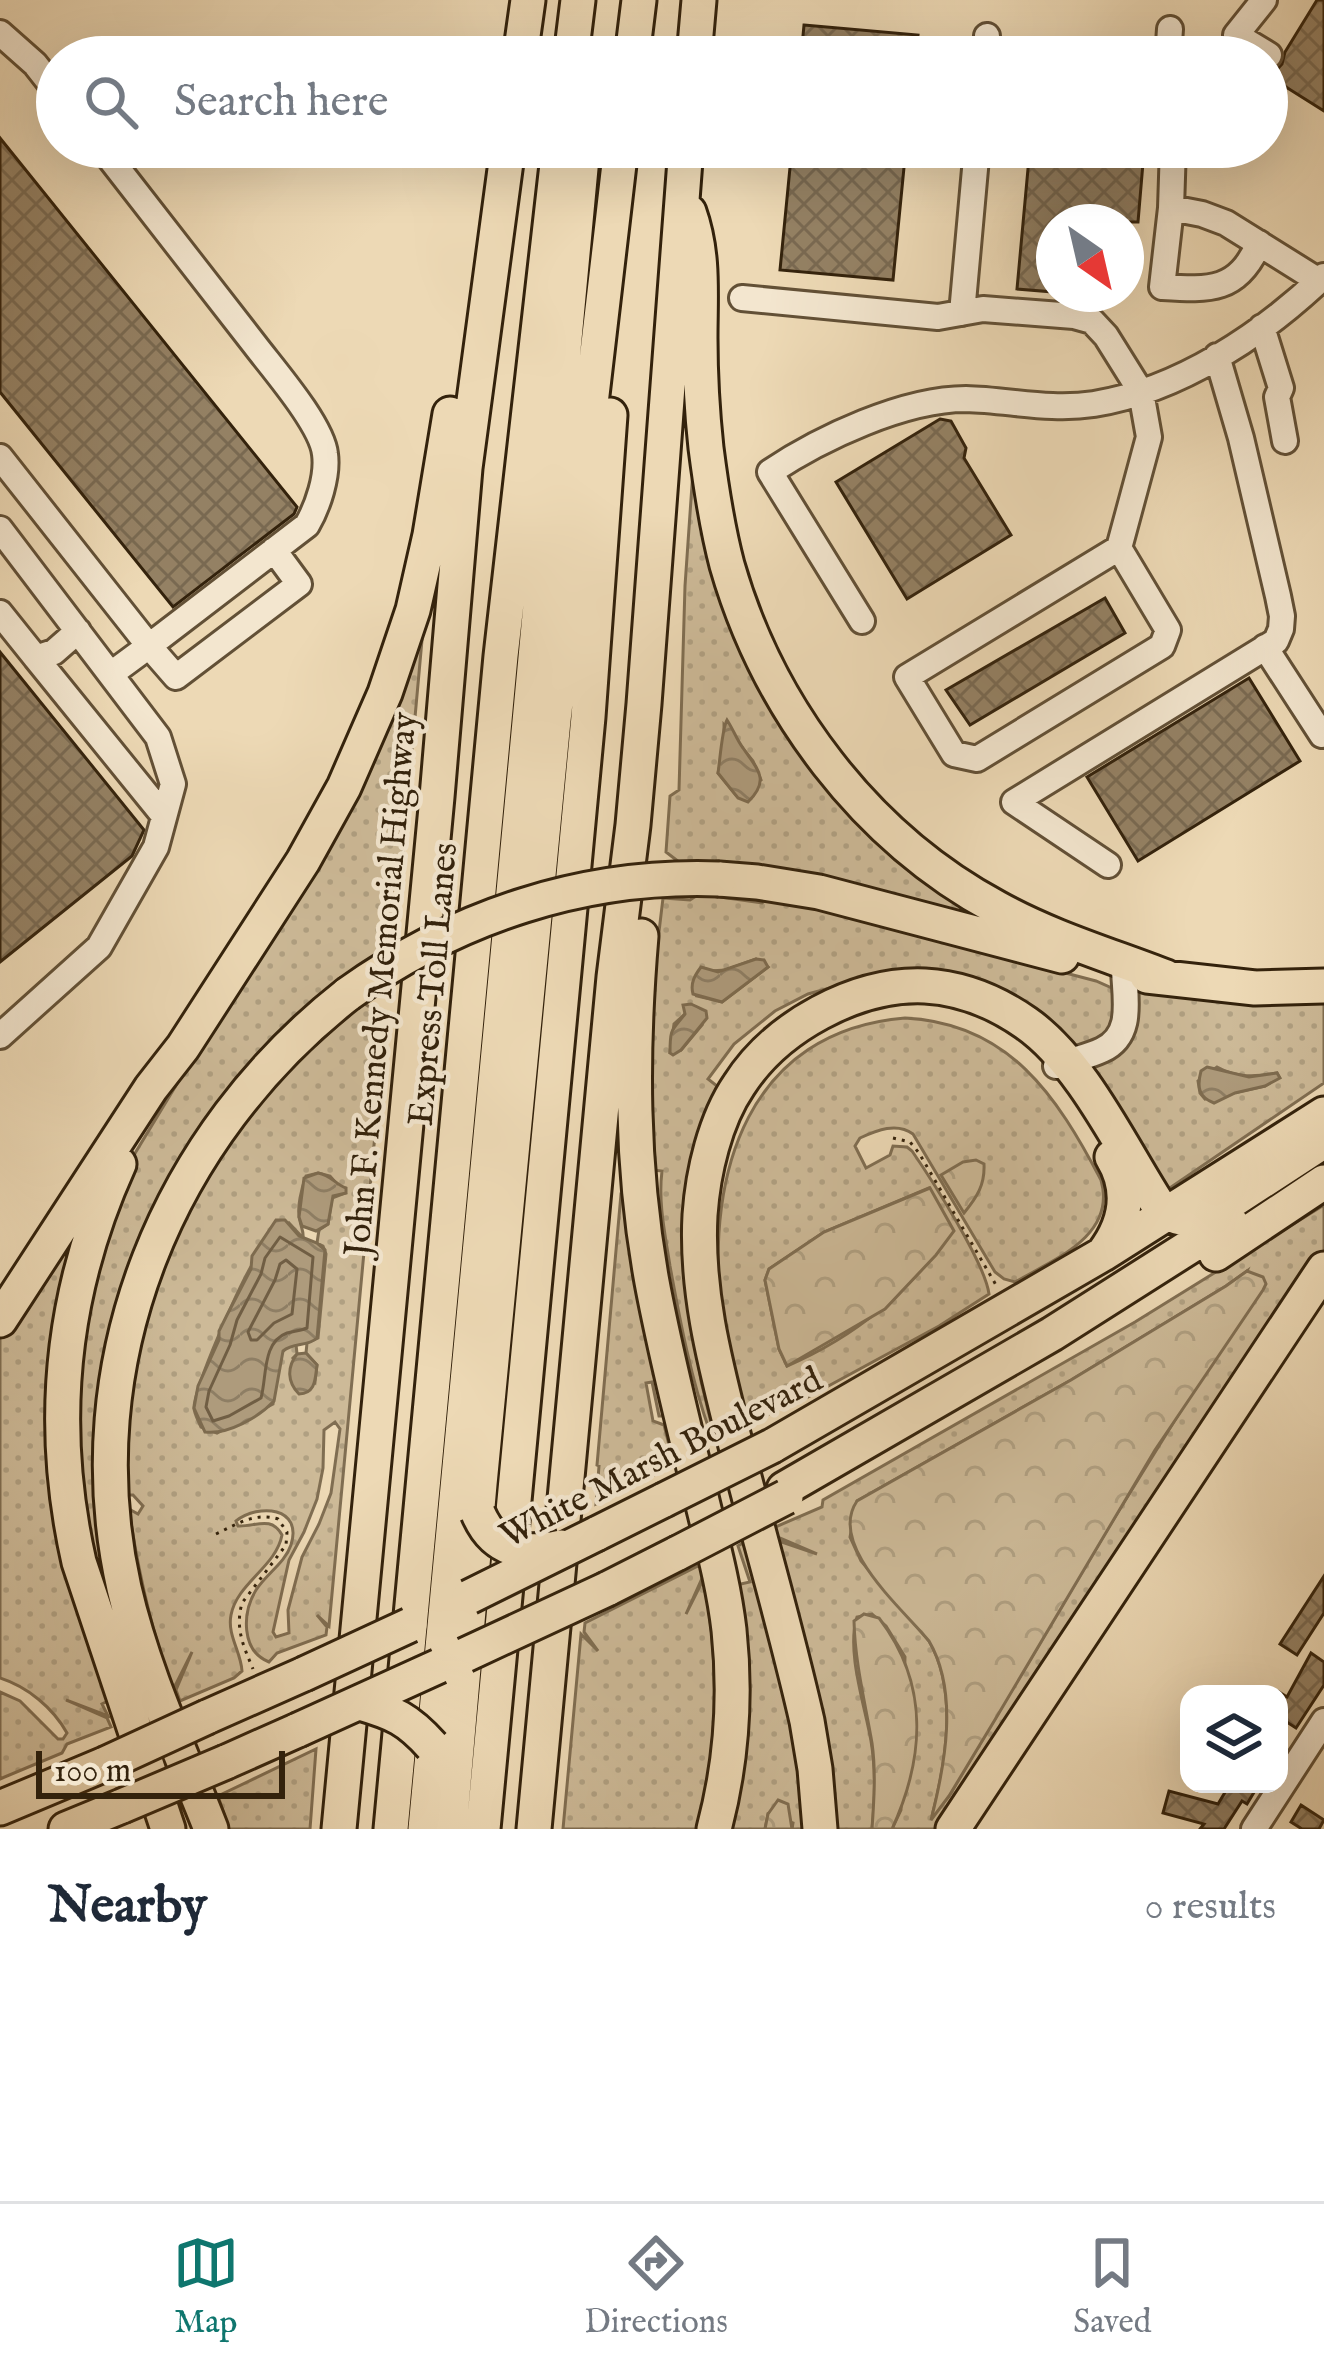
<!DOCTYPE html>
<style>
:root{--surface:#fff;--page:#f2f2f3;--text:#1f2937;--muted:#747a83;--line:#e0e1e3;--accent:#0f766e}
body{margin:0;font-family:"IM FELL English",serif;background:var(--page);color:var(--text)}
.controls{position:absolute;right:36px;bottom:36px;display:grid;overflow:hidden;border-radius:24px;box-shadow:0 12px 48px #0002}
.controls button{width:108px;height:108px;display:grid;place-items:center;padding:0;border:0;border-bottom:3px solid var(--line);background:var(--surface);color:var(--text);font:60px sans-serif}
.compass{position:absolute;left:1036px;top:204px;width:108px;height:108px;border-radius:50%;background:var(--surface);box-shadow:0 12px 48px #0002;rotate:146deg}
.scale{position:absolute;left:36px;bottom:30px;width:249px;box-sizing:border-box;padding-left:12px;border:6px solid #33220c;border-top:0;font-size:33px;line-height:42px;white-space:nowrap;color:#33220c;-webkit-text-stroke:9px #f3e6cf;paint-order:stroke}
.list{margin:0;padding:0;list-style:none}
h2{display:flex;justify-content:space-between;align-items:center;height:156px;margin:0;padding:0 48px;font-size:51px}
h2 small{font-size:39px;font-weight:400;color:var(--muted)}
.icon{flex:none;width:66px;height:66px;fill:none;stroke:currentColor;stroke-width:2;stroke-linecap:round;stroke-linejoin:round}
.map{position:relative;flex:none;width:1324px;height:1829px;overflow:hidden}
.search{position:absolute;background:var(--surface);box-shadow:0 12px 48px #0002;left:36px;right:36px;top:36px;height:132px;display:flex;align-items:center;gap:30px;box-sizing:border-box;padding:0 42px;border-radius:66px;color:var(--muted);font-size:45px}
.sheet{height:372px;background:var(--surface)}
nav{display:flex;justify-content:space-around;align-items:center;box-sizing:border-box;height:168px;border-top:3px solid var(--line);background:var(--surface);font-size:33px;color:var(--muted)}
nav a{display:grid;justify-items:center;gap:6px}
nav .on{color:var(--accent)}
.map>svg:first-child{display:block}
</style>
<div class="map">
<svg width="1324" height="1829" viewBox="0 0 1324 1829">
<defs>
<pattern id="grass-dots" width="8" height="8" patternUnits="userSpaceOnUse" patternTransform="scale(3)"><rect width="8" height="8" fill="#cdba98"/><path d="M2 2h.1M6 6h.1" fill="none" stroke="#b0a082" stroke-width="1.8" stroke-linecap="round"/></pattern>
<pattern id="forest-crowns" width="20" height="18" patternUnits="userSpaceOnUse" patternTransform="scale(3)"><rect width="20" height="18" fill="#cdba98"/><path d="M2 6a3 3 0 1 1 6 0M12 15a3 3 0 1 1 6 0" fill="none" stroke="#b0a082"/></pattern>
<pattern id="water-waves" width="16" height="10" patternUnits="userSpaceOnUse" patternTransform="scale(3)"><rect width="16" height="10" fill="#ae9b7c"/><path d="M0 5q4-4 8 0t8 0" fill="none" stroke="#8e7e64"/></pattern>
<pattern id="building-cross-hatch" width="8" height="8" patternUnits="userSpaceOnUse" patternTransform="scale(3)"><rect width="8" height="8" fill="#948164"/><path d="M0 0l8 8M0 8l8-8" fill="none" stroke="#796951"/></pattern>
</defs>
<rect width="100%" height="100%" fill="#edd9b5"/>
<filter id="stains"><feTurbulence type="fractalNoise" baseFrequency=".00167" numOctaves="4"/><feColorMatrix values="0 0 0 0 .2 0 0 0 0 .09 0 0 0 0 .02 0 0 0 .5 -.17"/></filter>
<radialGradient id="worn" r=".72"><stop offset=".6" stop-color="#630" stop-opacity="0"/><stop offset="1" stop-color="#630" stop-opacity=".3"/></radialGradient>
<path fill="url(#grass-dots)" stroke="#806e52" stroke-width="3" fill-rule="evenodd" d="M694,456L783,714L992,915L986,927L679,862L666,852L670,796L679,790L685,586ZM724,725L753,761L761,780L736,795L718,773L724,747Z
M416,639L422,640L400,883L392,890L395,919L393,949L295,1026L118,1327L134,1656L96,1591L76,1499L78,1322L131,1160L198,1049Z
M699,894L762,903L768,898L807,905L1096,981L1114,989L1118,1022L1094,1046L1071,1048L1050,1029L859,980L808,994L775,1011L734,1044L708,1079L717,1086L693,1161L688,1298L701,1381L713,1431L710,1432C691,1379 680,1321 670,1266C665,1234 658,1202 662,1171L652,1170L649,1144L653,982L663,898L690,900ZM756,959L768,967L722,1002L697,996L710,971L726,970ZM686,1013L702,1025L681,1050L670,1052L674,1024Z
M1137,985L1324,998V1083L1161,1194L1083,1068L1111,1052ZM1217,1067C1237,1078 1255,1077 1277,1073L1279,1077L1265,1086L1205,1099L1200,1093L1198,1081Z
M363,1003L386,1017L329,1626L317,1615L327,1627L326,1635L277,1653L269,1662C241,1651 242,1613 256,1590C266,1574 285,1563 291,1545C303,1507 259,1503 236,1521L238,1526C255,1527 271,1515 282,1535C276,1567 237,1583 231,1615C227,1635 241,1652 242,1671L234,1678L180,1701L176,1690L192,1652L173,1690C151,1630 138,1572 129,1509L138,1514L143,1506L133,1495H127C127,1471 125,1445 128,1421C139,1313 180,1200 247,1114C266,1090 289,1068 310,1045H316ZM318,1173L330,1176L345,1193L332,1198L328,1224L319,1230L317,1243L323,1246L326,1254L318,1338L307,1343L306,1353L317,1365L315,1382L293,1358L297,1354L296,1344C287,1345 283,1349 280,1358L273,1404L217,1433L201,1427C199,1423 195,1414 194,1409C193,1389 243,1276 256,1259C266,1246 278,1235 289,1223L303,1238C304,1232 301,1227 300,1221C296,1209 302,1187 306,1176ZM335,1422L340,1429L331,1493L319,1524L302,1557L288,1610L289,1633L276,1637L273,1632L289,1560L304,1532L317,1499L323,1468L324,1430Z
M905,1018C1009,1023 1057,1096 1101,1180C1117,1236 1053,1260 1015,1282L1004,1279L995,1272L913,1134C897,1122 877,1130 860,1138L855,1146L866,1168L890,1155L893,1146L907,1147L912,1151C932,1180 985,1263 989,1294L939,1326L797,1403L790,1398L786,1400L764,1418L747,1428C738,1389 726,1349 721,1309C706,1173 748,1031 905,1018ZM929,1188L953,1231C908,1292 857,1336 787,1366L779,1349L765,1280L769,1269L824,1232Z
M621,1194H625L667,1416H659L652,1382L646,1383L653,1421L664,1425L674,1465L596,1504L599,1466L597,1465Z
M1324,1205V1254L943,1829H892L901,1810L905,1657L886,1626L872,1614L857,1617C846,1651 865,1706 871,1741C876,1770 875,1800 872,1829H833L773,1539L817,1554L775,1536L773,1528L822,1507L823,1500L1135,1322ZM1247,1271L1196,1386L1110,1525L949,1796L932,1816C946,1762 958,1691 929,1641L861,1561L850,1537L857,1501L1071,1380L1226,1286Z
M67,1232L75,1236C45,1342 36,1450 63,1558C75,1607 95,1653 108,1701L102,1704L108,1716L66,1700L107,1718L111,1727L67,1744L62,1753L0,1779V1692L20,1701L58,1739H63L67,1733C53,1708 28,1687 0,1678V1336Z
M743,1543L777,1641L810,1829H792L793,1823L768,1814L765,1829H723L732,1586L750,1582L738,1546Z
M700,1565L703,1576L686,1614L704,1578C719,1665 719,1742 697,1829H563L581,1634L598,1651L584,1632L585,1623Z
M316,1749L310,1829H229L218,1796Z"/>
<path fill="url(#forest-crowns)" stroke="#806e52" stroke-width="3" d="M976,1160L984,1164C985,1185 977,1197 964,1213L941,1175L963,1162Z
M930,1188L954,1231L936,1255L885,1309L787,1366L779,1349L765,1280L769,1269L824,1232Z
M1247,1271L1263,1277L1266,1284L1263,1290L1155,1450L996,1718L949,1796L931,1820C945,1765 959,1692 929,1641C902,1608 827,1545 857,1501L1071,1380L1226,1286Z
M864,1614L879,1618C929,1683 925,1757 892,1829H872C874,1801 876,1771 872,1743C865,1702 855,1663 854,1621Z
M778,1800L788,1804L792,1829H765L768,1814Z"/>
<path fill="url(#water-waves)" stroke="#7d6b4f" stroke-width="3" d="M727,720C733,729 737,740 743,748C757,769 771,779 748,802L738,798L718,773C720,760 722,729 727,720Z
M756,959L764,960L768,967L722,1002L693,994C690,983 695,975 701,967L718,972Z
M691,1004L706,1011L707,1018L681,1050L673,1055L670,1053C670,1027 672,1031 685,1014L683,1005Z
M1207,1067L1249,1077L1277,1073L1280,1078L1265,1086L1235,1093L1214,1103C1198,1097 1197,1086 1201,1071Z
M318,1173C331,1175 335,1184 346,1188V1193L333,1196L328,1224L316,1231L302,1226L299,1217L304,1178Z
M276,1220H285L299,1236L317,1243L325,1250L317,1338C307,1347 294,1342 283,1351L274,1401C259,1417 228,1435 205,1432L194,1408L198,1386L219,1340V1331L227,1315L251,1269L252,1256Z
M306,1353L317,1365C315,1379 316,1393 299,1394C287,1382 287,1367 297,1354Z"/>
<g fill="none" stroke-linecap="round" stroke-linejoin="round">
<path stroke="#705e44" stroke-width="3" d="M280,1237L313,1257L307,1328C300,1331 294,1331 287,1333C262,1342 267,1377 261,1398L229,1416L213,1421L206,1407L209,1391L230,1345L237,1320L261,1274L265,1258Z
M286,1260L297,1269L292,1314L274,1323L257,1340H251L248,1332L275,1280L280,1264Z"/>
</g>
<path fill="url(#building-cross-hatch)" stroke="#33220c" stroke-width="3" d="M1317,0H1324V111L1270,77L1282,64L1285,52Z
M804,25L918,35L915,57H801Z
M1040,41L1108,47L1107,57H1039Z
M0,138L297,507L294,514L173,607L0,392Z
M792,147H906L893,280L780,270Z
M1030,147H1130L1128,162L1143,163L1138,222H1054V292L1017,289Z
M940,419L951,421L966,448L964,458L1011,535L907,599L836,482Z
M1105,598L1125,633L970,725L946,690Z
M0,652L144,830L132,856L0,962Z
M1249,678L1300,761L1138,861L1087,777Z
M1324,1576V1613L1297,1655L1280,1644Z
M1311,1653L1324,1662V1685L1296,1728L1279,1717V1692L1287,1697Z
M1230,1784H1259L1247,1804L1242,1801L1224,1829H1200L1204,1824L1163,1813L1169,1791L1218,1804Z
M1301,1805L1324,1820L1319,1829H1302L1291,1822Z"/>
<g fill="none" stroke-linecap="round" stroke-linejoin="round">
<g stroke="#625036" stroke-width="30">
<path id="minor" d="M1264,0L1236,35L1269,55
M0,33L35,64L57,92
M985,57L987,36
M1168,57L1170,29
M101,147C153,213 204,279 255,345C274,370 322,425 325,454C328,476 318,506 307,525L149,646L176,677L299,584L274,550
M1173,147L1171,208L1162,287C1210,290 1238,292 1259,243
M1171,208L1202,214L1226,223L1319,281
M742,298L938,317L983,309L1074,316L1092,321L1106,336L1141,392L1149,437L1119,548L1168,630L1162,646L977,759L954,754L907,677L1119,548
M962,313L977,147
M1262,327L1281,388L1277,397L1285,441
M0,457L149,646L111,674
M0,529L158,737L173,784L156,847L99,947L0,1036
M0,613L36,658L54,652L78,631
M862,621L770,472C821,438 904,399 966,399C1009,400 1050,411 1094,404C1180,390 1262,335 1324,276
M1265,647L1322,735
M36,658L164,816
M1108,865L1014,802L1276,641L1281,629L1282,616L1278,596L1241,438L1217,356
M1056,1066C1071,1060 1087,1057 1102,1050C1137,1034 1123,992 1124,962
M1254,1829L1324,1721"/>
</g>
<g stroke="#33220c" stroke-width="39">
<path id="highway" d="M520,57L528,0
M571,57L578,0
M632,57L639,0
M694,57L699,0
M689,212C704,254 700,294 700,338C700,375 702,411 706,448C711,487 717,527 727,565C768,708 865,837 997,908C1051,938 1109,955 1166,977
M719,879L757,882L819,892L1062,956
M641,936C631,1053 631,1167 652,1282C666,1357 685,1431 703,1505C713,1546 724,1587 729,1630C736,1696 731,1765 714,1829
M1147,976L1255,988L1324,986
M119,1164C61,1292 48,1425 79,1562L168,1829
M1103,1254C1126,1224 1132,1190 1112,1157
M1216,1254L1324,1182
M0,1320L151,1088L183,1047L303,861L344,787L385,693L413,610L430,535L450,414
M772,1446L1103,1254L1324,1114
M784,1489L1052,1334L1230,1221
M596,1534L664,1500
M607,1589L678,1553
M207,1717L304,1674
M226,1762L298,1730
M0,1808L105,1764
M66,1829L122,1806
M211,1829C180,1750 143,1671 124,1588C73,1361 168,1135 348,994
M339,1829L437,797L465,468L508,147
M391,1829L501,656L559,147
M425,1829L583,147
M450,1829L480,1484L554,720L621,147
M483,1829L588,717L610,415
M534,1829L614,977L633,825L644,704L686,147
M820,1829L815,1769L807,1721C785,1624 756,1527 732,1430C714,1359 696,1289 700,1215C703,1172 715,1120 739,1085C776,1027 856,983 925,986C962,988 996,1002 1026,1023C1082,1062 1122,1149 1159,1206C1175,1221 1192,1222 1212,1214L1324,1141
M953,1829L1324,1269"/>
</g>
<path stroke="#33220c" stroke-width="3" stroke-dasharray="3 6" stroke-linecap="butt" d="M893,1138L910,1142L919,1153L996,1285
M216,1534C237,1524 255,1512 278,1519L287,1532L286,1545L242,1603C235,1628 243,1645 253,1669"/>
<use href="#minor" stroke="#f3e6cf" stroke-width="24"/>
<use href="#highway" stroke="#edd9b5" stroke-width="33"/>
<g stroke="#33220c" stroke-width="39" stroke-linecap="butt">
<path id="highway-bridge" d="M348,994C457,916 584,874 719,879
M664,1500L772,1446
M478,1513C494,1551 523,1556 561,1547
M678,1553L786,1497
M469,1597L596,1534
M465,1655L607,1589
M304,1674L410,1625
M360,1703C394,1713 408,1719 432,1746
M298,1730L439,1666
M105,1764L207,1717
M122,1806L226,1762"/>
</g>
<use href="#highway-bridge" stroke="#edd9b5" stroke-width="33"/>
</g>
<g text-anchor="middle" stroke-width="9" stroke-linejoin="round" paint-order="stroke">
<g font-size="36" fill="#33220c" stroke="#f3e6cf">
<text transform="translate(379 984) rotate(-85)" y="13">John F. Kennedy Memorial Highway</text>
<text transform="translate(431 984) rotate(-85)" y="13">Express Toll Lanes</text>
<text transform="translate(660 1456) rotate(-27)" y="13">White Marsh Boulevard</text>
</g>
</g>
<rect width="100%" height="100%" filter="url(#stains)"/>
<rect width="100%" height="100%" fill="url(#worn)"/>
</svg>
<div class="controls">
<button><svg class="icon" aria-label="layers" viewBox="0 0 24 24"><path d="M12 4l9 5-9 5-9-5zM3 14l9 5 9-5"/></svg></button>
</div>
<svg class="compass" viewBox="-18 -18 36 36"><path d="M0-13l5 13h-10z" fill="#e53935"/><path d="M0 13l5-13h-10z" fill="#747a83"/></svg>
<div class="scale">100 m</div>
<div class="search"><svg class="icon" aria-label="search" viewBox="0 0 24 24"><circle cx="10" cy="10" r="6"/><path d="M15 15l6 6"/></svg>Search here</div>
</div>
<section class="sheet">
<h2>Nearby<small>0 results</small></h2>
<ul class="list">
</ul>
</section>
<nav>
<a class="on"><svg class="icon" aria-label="map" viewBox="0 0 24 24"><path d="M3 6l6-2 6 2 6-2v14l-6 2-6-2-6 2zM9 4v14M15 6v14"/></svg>Map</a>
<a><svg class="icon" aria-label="directions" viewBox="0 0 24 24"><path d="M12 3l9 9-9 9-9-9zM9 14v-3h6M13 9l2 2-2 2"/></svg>Directions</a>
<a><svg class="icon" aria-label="saved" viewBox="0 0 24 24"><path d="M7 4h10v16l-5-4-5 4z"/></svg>Saved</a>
</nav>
